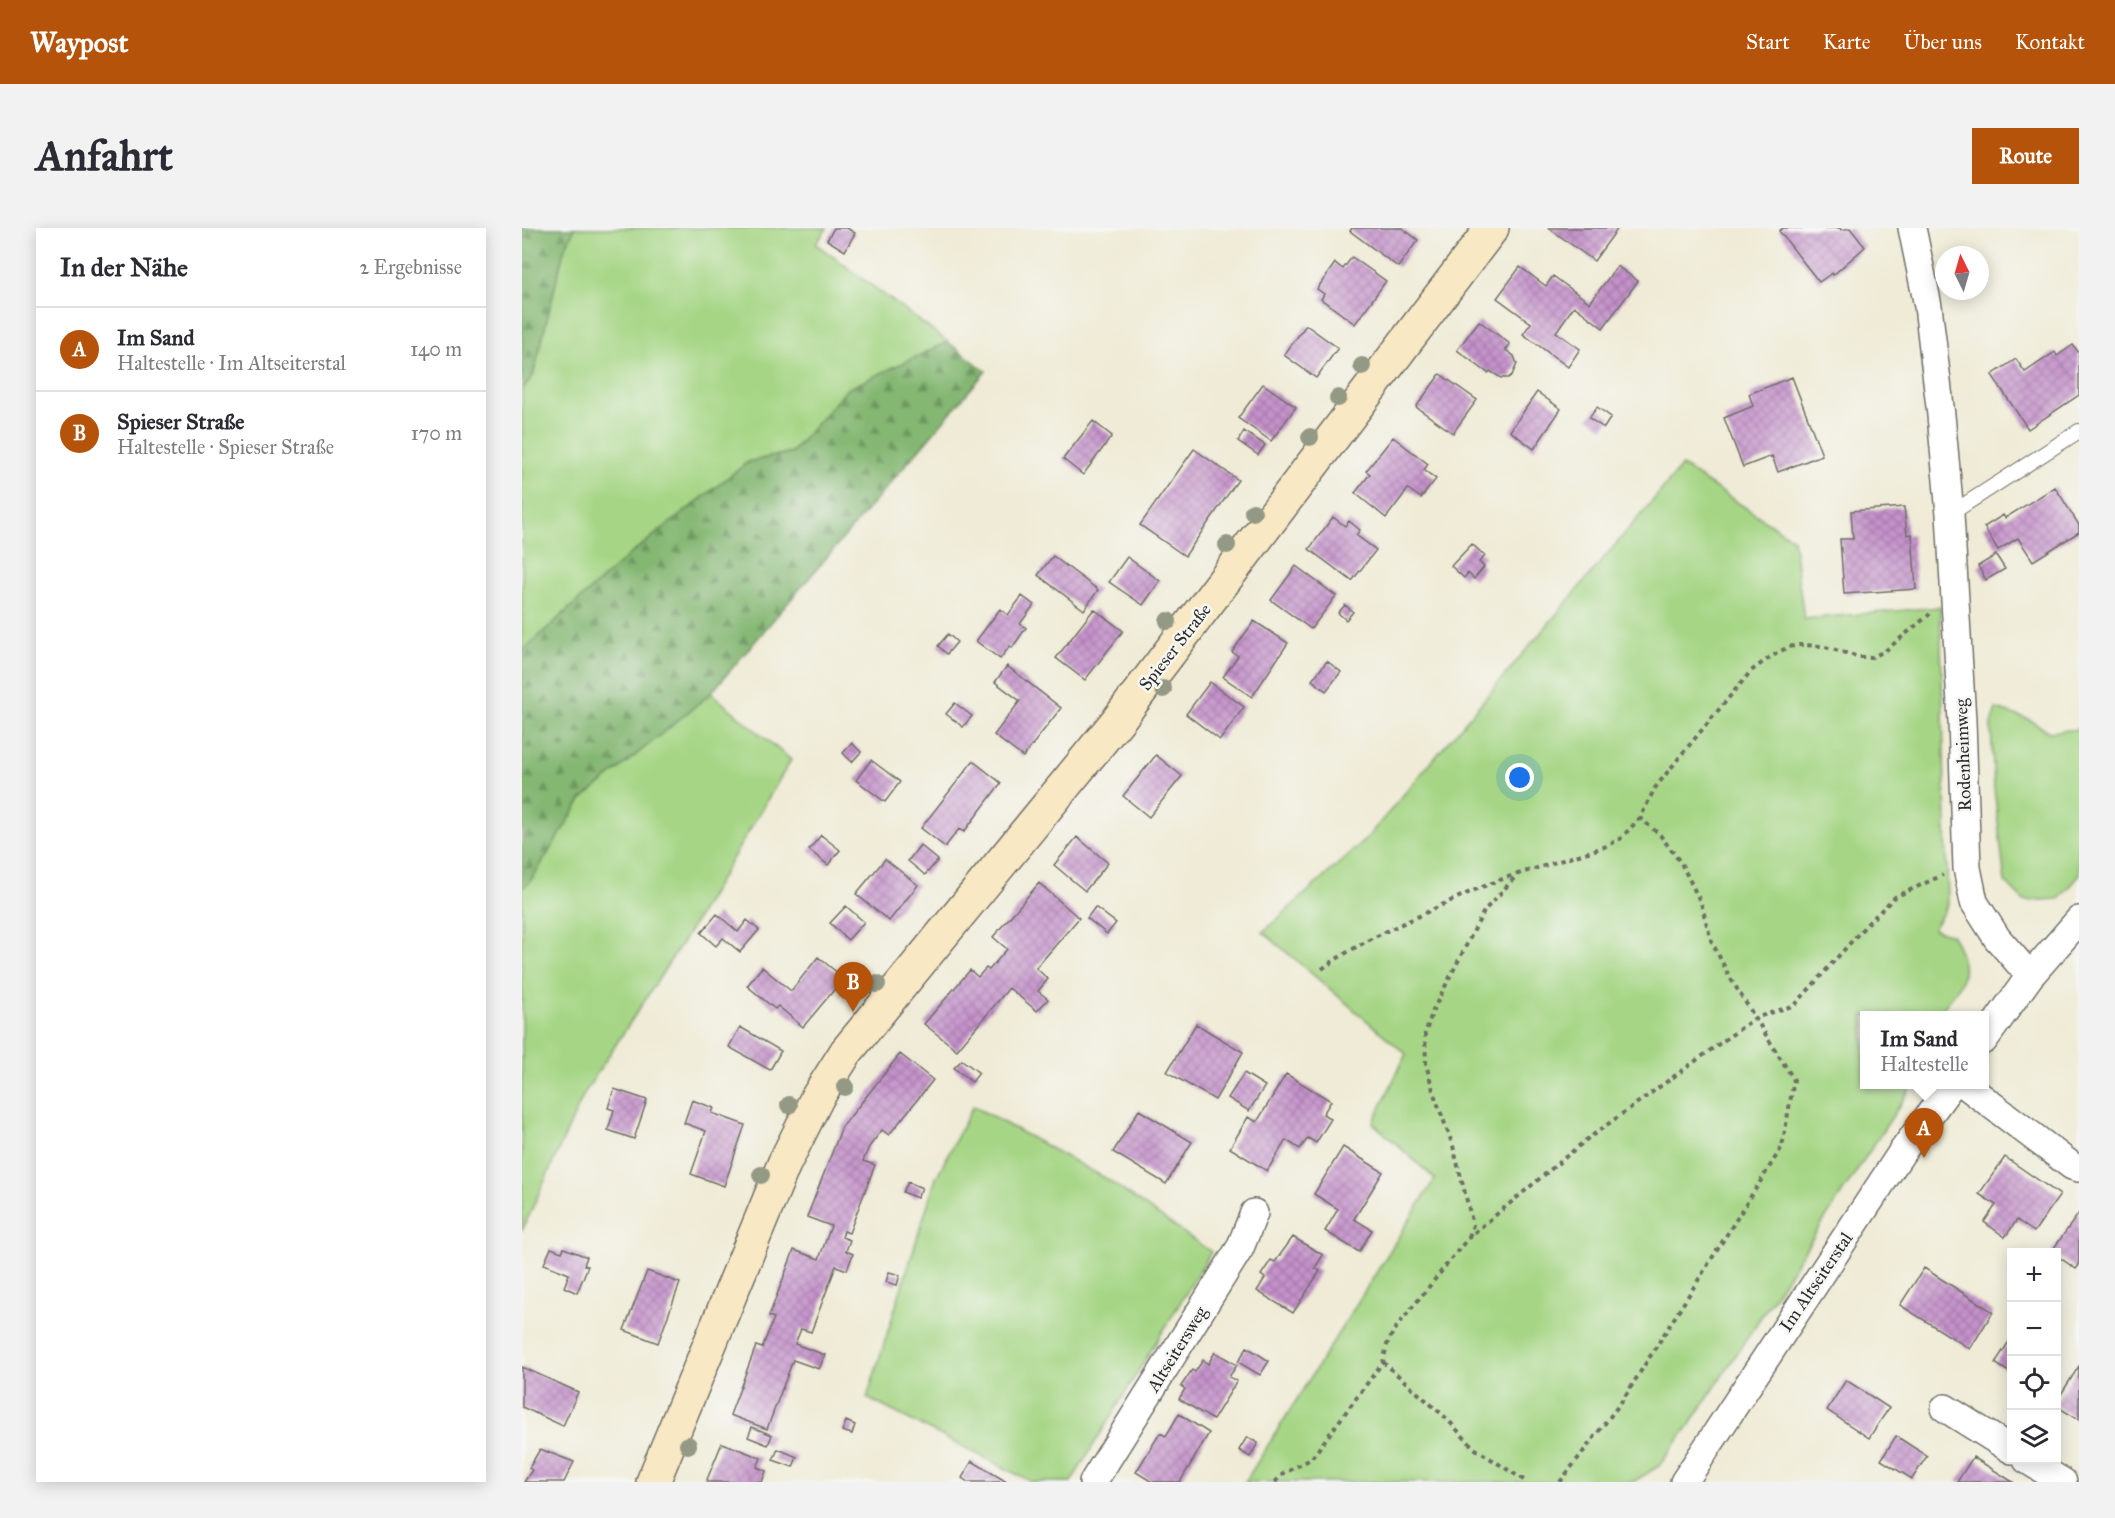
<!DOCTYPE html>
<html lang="de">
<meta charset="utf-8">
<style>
:root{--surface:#fff;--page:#f2f2f3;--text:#2b2b33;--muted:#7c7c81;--line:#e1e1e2;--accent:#b45309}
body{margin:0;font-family:"IM FELL Great Primer",serif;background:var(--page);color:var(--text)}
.controls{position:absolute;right:18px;bottom:18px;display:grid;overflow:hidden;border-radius:0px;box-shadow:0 3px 15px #0003}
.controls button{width:54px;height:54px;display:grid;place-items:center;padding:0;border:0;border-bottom:2px solid var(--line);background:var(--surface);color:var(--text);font:30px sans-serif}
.compass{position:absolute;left:1413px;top:18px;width:54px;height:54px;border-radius:50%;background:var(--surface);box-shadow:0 3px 15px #0003;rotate:355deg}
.you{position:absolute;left:998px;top:550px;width:21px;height:21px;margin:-15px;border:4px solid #fff;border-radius:50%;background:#1a73e8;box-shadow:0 0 0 9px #1a73e833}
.badge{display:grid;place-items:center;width:39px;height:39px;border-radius:50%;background:var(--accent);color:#fff;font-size:20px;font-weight:700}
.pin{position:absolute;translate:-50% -50px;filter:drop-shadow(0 2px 3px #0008)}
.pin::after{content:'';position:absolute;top:32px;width:21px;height:18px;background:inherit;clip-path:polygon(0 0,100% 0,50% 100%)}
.popup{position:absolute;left:1338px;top:783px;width:129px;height:78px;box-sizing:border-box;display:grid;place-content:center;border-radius:0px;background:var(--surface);filter:drop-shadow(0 2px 4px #0005);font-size:20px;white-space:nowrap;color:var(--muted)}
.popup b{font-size:22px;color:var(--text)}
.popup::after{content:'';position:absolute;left:50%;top:100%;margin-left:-12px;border:12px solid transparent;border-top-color:var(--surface)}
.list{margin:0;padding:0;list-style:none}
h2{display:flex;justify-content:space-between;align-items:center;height:78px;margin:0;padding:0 24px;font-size:26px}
h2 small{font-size:20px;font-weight:400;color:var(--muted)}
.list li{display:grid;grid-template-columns:39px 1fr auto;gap:18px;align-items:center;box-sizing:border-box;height:84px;padding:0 24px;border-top:2px solid var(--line)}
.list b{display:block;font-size:22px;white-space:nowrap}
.list p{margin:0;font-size:20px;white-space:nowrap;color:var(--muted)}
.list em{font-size:20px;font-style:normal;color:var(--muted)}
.icon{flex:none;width:33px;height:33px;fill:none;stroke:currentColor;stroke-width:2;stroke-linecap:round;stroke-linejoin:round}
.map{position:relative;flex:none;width:1557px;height:1254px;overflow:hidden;border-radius:0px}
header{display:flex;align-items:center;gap:36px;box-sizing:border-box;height:84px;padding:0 30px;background:var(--accent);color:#fff}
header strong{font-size:28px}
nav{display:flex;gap:33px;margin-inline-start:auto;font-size:21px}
.intro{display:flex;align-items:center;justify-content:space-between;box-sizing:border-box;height:144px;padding:0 36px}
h1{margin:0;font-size:42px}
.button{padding:15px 27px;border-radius:0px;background:var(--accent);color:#fff;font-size:21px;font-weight:700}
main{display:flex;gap:36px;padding:0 36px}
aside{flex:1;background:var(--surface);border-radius:0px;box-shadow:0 3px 15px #0003}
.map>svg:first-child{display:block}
</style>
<header>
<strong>Waypost</strong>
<nav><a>Start</a><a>Karte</a><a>Über uns</a><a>Kontakt</a></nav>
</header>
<div class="intro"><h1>Anfahrt</h1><a class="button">Route</a></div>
<main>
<aside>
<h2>In der Nähe<small>2 Ergebnisse</small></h2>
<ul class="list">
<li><span class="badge">A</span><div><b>Im Sand</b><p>Haltestelle · Im Altseiterstal</p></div><em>140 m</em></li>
<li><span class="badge">B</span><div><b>Spieser Straße</b><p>Haltestelle · Spieser Straße</p></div><em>170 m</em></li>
</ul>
</aside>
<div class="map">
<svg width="1557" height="1254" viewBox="0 0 1557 1254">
<defs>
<pattern id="forest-firs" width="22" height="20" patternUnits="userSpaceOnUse" patternTransform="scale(1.5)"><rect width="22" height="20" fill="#84b772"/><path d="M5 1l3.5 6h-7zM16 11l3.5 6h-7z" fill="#6c955e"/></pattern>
<pattern id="building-cross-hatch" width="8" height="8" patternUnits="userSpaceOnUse" patternTransform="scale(1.5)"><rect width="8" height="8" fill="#c592cb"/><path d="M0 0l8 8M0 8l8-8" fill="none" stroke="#a077a5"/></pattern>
</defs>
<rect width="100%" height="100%" fill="#f6f6f2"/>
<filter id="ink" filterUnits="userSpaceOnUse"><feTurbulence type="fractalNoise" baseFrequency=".0167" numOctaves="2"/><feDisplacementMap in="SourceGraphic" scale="12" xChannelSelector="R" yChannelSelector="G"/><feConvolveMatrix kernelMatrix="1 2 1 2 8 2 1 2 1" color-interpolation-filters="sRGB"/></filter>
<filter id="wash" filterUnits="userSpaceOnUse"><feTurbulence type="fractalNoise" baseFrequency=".008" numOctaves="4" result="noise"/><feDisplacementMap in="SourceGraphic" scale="24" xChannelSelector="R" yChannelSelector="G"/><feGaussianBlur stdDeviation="1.35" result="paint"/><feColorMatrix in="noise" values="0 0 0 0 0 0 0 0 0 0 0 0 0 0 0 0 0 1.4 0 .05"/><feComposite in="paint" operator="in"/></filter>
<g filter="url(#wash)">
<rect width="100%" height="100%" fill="#efebd6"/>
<path fill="#a6d685" stroke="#688058" stroke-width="1.5" d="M53,0H305L294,16L426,114L325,161L270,224L226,234L106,328L0,423V161L11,148L42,22Z
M1160,238L1271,311L1282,391L1418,379L1426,676L1411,701L1430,707C1452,747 1440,754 1416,787L1342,788V856L1388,857L1387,863L1170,1194L1137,1238L1111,1254H723L913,951L851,895L884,826L741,704L844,611Z
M189,465L269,532L165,707L63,864L0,1003V660L8,654L59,572Z
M1474,481L1506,491L1527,504L1557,501V648L1537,671L1502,673L1483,654L1472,559L1469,496Z
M451,878L583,950L689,1024L549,1254H510L345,1170L414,950Z"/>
<path fill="url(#forest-firs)" stroke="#58714e" stroke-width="1.5" d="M0,0H53L42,22L11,148L0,161Z
M426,114L464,143L189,465L59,572L8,654L0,660V423L106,328L226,234L270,224L325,161Z"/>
<g id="blocks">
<path fill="url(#building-cross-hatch)" d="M312,0H325L333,5L323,23L305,12Z
M830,0H880L896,12L876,39L828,3Z
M1027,0H1096L1072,33Z
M1261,0H1318L1319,2L1328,0L1343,19L1311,47L1310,45L1297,54L1257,3Z
M830,29L864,53L833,96L799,71L802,66L795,61L813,35L821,41Z
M1095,38L1116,53L1081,100L1052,78L1034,104L1058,121L1046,139L1001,106L1009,95L975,70L998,39L1024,58L1031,48L1068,75Z
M957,93L988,116L984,122L992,128L995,136L990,147L986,150H979L968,143L966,145L935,122Z
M784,97L816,120L794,150L762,127Z
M1551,117L1557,125V167L1506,201L1470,147L1494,131L1503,144L1533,124L1535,128Z
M918,146L955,172L931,205L894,179Z
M1270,149L1300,227L1256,244L1250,228L1221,239L1202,190L1231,178L1227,166Z
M741,156L774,179L749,213L716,190Z
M1015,164L1039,181L1012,221L988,203Z
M1075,179L1089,189L1082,200L1067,190Z
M571,193L590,208L561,247L541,231Z
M722,203L743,217L736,227L716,213Z
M871,209L906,236L902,242L914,251L899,270L886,261L864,290L833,265L848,246L844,243Z
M672,221L716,252L663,328L618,297Z
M1533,259L1557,297V304L1511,333L1496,310L1476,322L1462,299L1481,287L1483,290Z
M1382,279L1385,307L1390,306L1394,361L1322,366L1318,311H1331L1329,283Z
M811,289L823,298L827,293L838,302L834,307L854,322L830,353L787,321Z
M950,316L963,328L957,334L962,339L952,351L946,345L942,350L929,338Z
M1474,327L1483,341L1464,352L1456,338Z
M531,328L576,362L562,382L516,347Z
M605,329L638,353L621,377L587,354Z
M774,338L814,368L789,401L749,372Z
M500,368L512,377L498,396L504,400L490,420L488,418L478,431L454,413L478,381L486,387Z
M823,377L831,384L824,392L816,385Z
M572,381L601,403L563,452L534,430Z
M732,393L766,415L730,469L701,449L716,428L710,424Z
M426,406L435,414L425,426L416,418Z
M805,433L819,444L804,463L790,452Z
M485,438L539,480L501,529L472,507L498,473L473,454Z
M688,454L722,479L698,512L664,486Z
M433,475L450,488L441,499L424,486Z
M330,515L339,524L330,534L321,525Z
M634,527L660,548L627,589L601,568Z
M349,532L378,554L363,574L334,552Z
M451,533L479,555L442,604L437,601L423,619L399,600Z
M299,607L318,622L306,637L287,622Z
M555,609L586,635L563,663L532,637Z
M398,617L416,632L403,647L386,633Z
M363,631L396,657L367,693L334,666Z
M517,655L557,690L514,740L526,751L516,763L526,771L515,783L487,760L435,822L402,796L448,742L456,749L464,740L467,742L485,721L471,709Z
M324,678L342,694L326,712L308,695Z
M573,679L594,695L585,706L565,690Z
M195,686L216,704L225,692L237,702L218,724L201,710L194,718L179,705Z
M296,729L322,750L281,799L256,778L253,781L225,758L240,739L269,763Z
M674,796L721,824L693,872L645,844Z
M218,799L259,823L248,842L207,819Z
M378,826L411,852L367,907L360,902L347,919L341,933L353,937L327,1005L322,1003L320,1009L328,1012L324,1023L331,1026L325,1042L314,1038L289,1104L279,1101L273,1116L303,1127L297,1141L271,1132L245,1201L208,1187L234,1118L240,1120L252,1090L247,1088L272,1022L297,1031L309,998L285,989L320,899Z
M440,832L457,845L450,854L432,840Z
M722,845L743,858L727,883L706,870Z
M764,846L809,873L801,886L809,891L794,915L786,910L778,921L764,912L745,943L708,920L726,889L735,894Z
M92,861L125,872L112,911L86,902L92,882L86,880Z
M170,872L192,880L190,885L223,897L202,958L169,946L184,903L162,895Z
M617,882L670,914L644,956L591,924Z
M821,919L861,944L832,991L850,1002L837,1024L803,1003L816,981L792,966Z
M1483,929L1538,967L1512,1004L1495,992L1483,1009L1462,994L1474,977L1457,966Z
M386,954L400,960L395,970L381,964Z
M1557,985V1037L1554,1041L1534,1027V1024H1529Z
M771,1009L801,1027L793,1040L798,1043L771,1085L735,1063L743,1050L739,1047L749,1032L753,1034Z
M29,1020L40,1024L42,1020L65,1029L62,1037L66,1038L55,1065L42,1059L47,1046L22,1036Z
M1402,1040L1471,1084L1448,1121L1378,1077Z
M125,1043L158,1055L136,1115L102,1102Z
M367,1044L378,1047L375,1057L364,1054Z
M1490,1109V1146L1473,1135Z
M725,1119L747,1133L738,1147L716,1134Z
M693,1124L715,1137L707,1149L715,1153L691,1192L657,1171L663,1161L659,1158L670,1142L673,1144L681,1132L686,1136Z
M1557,1138V1192L1534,1178V1174Z
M0,1139L56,1164L41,1198L0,1179Z
M1324,1152L1367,1180L1347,1210L1305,1182Z
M657,1186L687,1205L658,1254H630L614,1244L638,1205L644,1208Z
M324,1193L333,1197L330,1206L320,1203Z
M230,1199L250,1207L246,1217L226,1209Z
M1374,1208L1405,1228L1390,1251L1359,1232Z
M725,1209L736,1215L728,1229L717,1222Z
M200,1215L239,1230L235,1239L244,1243L240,1254H184Z
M18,1221L52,1234L42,1254H2L10,1242L7,1240Z
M256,1221L275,1229L271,1239L251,1232Z
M1451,1229L1491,1254H1435Z
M450,1233L485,1254H446L440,1250Z"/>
</g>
</g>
<g filter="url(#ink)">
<use href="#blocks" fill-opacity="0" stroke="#706e67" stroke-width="1.5"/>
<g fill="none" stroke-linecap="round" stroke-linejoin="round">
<g stroke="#706e67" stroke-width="16">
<path id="lane" d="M1428,286L1557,203"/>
</g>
<g stroke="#706e67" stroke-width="30">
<path id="street" d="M1390,0L1406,78L1419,187L1428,286L1440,493L1445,640L1452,674L1475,710L1508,748
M1462,812L1508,748L1557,692
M1442,856L1550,938L1557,940
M1423,1180L1490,1222
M1505,1232L1541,1254
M571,1254L718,1020L732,985
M1162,1254L1380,924L1430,856"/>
</g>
<g stroke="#706e67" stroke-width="36">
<path id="secondary" d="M131,1254L262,936L295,870L324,824L597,491L970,0"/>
</g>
<path stroke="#706e67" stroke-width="4" stroke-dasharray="4.5 4.5" stroke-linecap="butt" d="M800,741C830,719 864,703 897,688C930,672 961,657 995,646
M947,1009L951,997L931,918L912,866L904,836L903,806L911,782L962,683L996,646L1082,619L1098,611L1118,590L1133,560L1160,526L1229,443L1247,430L1266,419L1278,417L1300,418L1337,429H1350L1363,423L1408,386
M861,1134L924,1190L952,1220L1005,1254
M753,1254L761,1246L789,1231L861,1134L865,1117L872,1102L947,1009L998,967L1064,912L1233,790L1273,777L1345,696L1373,669L1421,647
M1038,1254L1100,1173L1260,919L1272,852L1207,748L1189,712L1179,675L1159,635L1138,607L1118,590"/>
<use href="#lane" stroke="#fff" stroke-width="14"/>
<use href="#street" stroke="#fff" stroke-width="27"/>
<use href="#secondary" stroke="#f8e8c3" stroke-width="33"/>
</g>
<g fill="#949985">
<circle cx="840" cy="138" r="9"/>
<circle cx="816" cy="170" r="9"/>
<circle cx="788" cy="209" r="9"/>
<circle cx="731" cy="284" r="9"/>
<circle cx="705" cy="317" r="9"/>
<circle cx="646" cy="393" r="9"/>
<circle cx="641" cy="461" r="9"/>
<circle cx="355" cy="756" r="9"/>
<circle cx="323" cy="859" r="9"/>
<circle cx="267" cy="877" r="9"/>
<circle cx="239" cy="947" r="9"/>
<circle cx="166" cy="1217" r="9"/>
</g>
</g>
<g text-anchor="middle" stroke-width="5" stroke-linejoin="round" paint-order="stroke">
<g font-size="18" fill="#2b2b2b" stroke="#f6f6f2">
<text transform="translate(653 419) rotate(-52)" y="6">Spieser Straße</text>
<text transform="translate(1441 527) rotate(-92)" y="6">Rodenheimweg</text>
<text transform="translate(1294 1054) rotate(-56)" y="6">Im Altseiterstal</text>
<text transform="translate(655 1121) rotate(-58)" y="6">Altseitersweg</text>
</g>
</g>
</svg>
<div class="controls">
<button>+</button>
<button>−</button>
<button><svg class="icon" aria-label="locate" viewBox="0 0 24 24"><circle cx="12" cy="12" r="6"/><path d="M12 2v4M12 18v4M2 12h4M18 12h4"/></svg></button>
<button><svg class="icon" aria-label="layers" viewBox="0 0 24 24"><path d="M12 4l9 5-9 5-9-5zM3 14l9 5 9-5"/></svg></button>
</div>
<svg class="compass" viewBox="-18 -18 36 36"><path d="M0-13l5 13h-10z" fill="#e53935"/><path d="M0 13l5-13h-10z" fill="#7c7c81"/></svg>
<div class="you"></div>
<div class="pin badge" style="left:1402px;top:930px">A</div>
<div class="popup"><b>Im Sand</b>Haltestelle</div>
<div class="pin badge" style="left:331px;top:784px">B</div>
</div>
</main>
